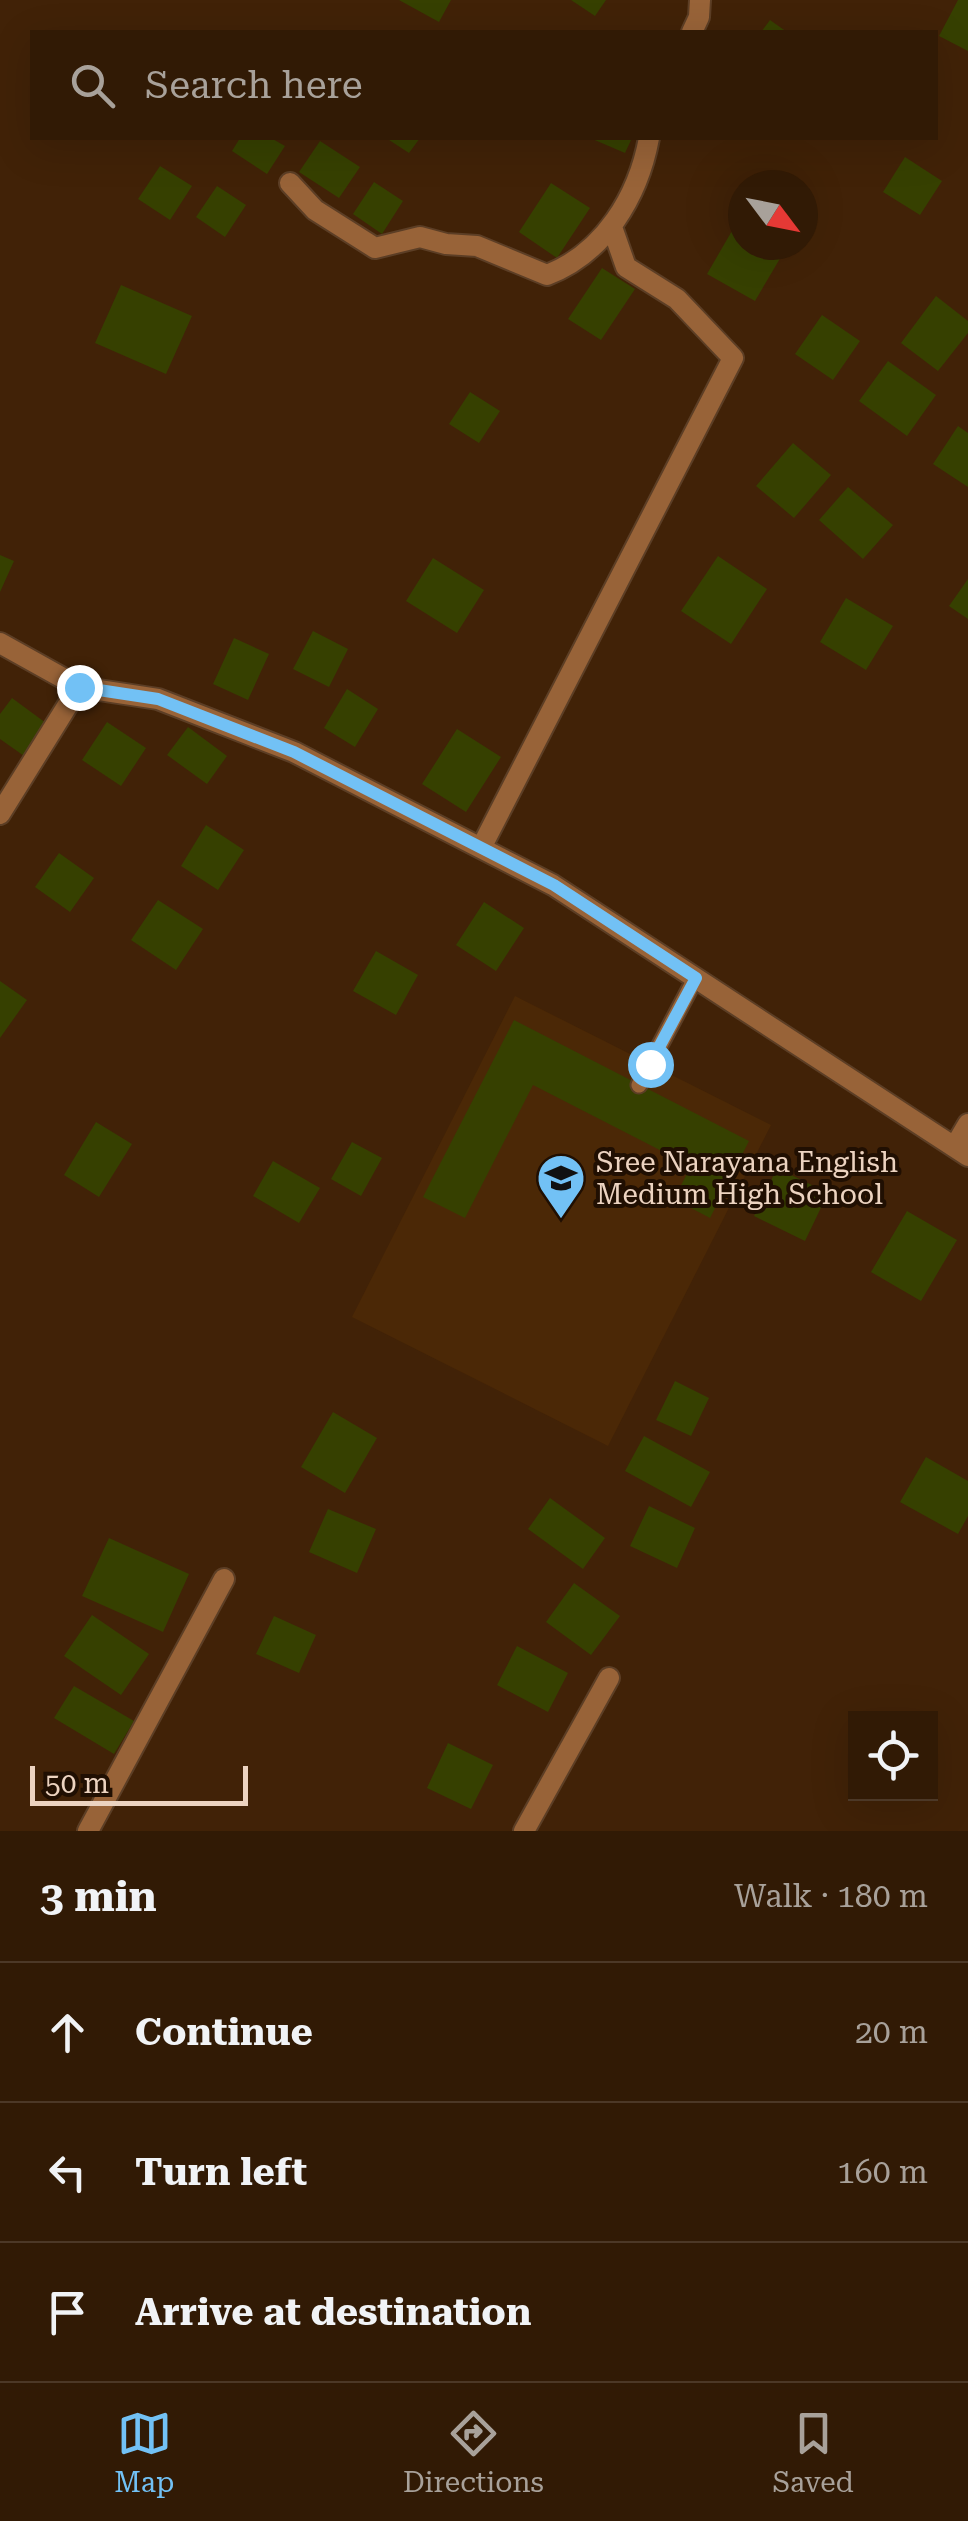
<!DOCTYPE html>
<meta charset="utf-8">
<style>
:root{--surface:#311a05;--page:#39230f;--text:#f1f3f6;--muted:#a8a19a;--line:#4c3827;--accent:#72c1f5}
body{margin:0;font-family:"Roboto Serif",serif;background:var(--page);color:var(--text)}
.controls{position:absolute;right:30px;bottom:30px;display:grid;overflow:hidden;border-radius:0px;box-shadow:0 10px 40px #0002}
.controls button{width:90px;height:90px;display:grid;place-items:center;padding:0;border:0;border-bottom:2px solid var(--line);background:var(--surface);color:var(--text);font:50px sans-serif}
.compass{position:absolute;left:728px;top:170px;width:90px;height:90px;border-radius:50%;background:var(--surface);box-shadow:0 10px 40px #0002;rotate:122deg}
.scale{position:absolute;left:30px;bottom:25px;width:218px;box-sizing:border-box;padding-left:10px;border:5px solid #ecd3c0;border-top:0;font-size:28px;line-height:35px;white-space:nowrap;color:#ecd3c0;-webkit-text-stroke:8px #200f02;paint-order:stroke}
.stop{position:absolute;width:30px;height:30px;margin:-22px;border:8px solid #72c1f5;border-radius:50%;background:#fff}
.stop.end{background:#72c1f5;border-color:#fff;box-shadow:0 2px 10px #0008}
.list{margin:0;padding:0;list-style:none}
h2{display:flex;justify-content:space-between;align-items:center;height:130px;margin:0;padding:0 40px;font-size:42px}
h2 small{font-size:32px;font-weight:400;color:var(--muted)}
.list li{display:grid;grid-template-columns:65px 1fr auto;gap:30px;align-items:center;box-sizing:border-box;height:140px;padding:0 40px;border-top:2px solid var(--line)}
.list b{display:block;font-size:38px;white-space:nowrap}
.list em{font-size:32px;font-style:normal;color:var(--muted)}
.icon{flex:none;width:55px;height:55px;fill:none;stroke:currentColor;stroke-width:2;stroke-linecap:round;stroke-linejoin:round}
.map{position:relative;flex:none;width:968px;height:1831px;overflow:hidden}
.search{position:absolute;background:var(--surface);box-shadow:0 10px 40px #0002;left:30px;right:30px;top:30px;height:110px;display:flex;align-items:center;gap:25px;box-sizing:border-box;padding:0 35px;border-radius:0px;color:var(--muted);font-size:38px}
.sheet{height:550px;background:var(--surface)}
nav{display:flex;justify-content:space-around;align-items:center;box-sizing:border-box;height:140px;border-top:2px solid var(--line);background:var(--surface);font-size:28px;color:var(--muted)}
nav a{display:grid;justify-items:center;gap:5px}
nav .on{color:var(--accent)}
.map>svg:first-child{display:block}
</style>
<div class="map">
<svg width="968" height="1831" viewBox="0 0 968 1831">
<rect width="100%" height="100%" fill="#412207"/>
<path fill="#4b2806" d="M515,996L771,1125L608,1446L352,1317Z"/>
<path fill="#364000" d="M399,0H451L439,22Z
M571,0H606L595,16Z
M958,0H968V51L939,36Z
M770,20L787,32H761Z
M240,138H271L285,146L267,174L232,151Z
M386,138H420L409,153Z
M590,138H632L625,153Z
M320,141L360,167L339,198L299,172Z
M905,157L942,181L920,215L883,192Z
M160,166L192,186L170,220L138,199Z
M374,182L403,201L382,234L353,214Z
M551,183L590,208L557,258L519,232Z
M217,186L246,205L225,237L196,217Z
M740,217L743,219V245H788L755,301L707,274Z
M602,268L635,289L601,340L568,319Z
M121,285L192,316L166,374L95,343Z
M936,296L968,321V333L938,371L901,343Z
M822,315L860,341L833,380L795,354Z
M888,361L936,395L907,436L859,401Z
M470,392L500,411L479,443L449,424Z
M958,426L968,433V487L933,464Z
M793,443L831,475L794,518L756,486Z
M848,487L893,525L863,559L819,520Z
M0,555L14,561L0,592Z
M718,556L767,589L731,644L681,611Z
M433,558L484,590L457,633L406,601Z
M968,579V619L949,606Z
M846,598L893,626L866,670L820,642Z
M313,631L348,649L329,687L293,669Z
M234,638L269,654L248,700L213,684Z
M347,689L378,709L355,747L324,728Z
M12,698L50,726L27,758L0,739V714Z
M107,722L146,748L121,786L82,760Z
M188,727L227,756L207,784L167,755Z
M457,729L501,757L466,812L422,784Z
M206,825L244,850L218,890L181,866Z
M59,853L94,878L70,912L35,887Z
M158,900L203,929L176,970L131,940Z
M484,902L524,928L496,971L456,945Z
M376,951L418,975L396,1015L353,991Z
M0,981L27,1000L0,1038Z
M514,1020L749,1141L710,1218L674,1199L691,1166L533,1085L465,1218L423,1197Z
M96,1122L132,1144L99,1197L64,1175Z
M352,1142L382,1158L361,1196L331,1179Z
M273,1161L320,1188L299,1223L253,1196Z
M777,1168L828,1193L805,1241L754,1216Z
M907,1211L957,1240L921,1301L871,1272Z
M675,1381L709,1398L691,1436L656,1420Z
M333,1412L377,1438L345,1493L301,1467Z
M644,1436L710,1472L691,1507L625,1471Z
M926,1457L968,1481V1516L958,1534L900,1502Z
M550,1498L605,1538L583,1569L528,1529Z
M649,1506L695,1528L677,1568L630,1546Z
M328,1509L376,1529L357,1573L309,1552Z
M109,1538L189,1574L163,1632L82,1596Z
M574,1583L620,1616L591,1655L546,1622Z
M92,1615L149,1654L121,1695L64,1656Z
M274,1616L316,1635L299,1673L256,1654Z
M517,1646L568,1673L548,1712L497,1685Z
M74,1686L134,1721L114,1754L54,1718Z
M448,1743L493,1765L471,1809L427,1788Z"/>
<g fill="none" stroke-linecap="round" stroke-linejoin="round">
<g stroke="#5c3e25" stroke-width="19">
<path id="lane" d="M639,1085L696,977"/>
</g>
<g stroke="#5c3e25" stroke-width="24">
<path id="street" d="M692,32L699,17L700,0
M290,183L315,210L375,248L420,237L446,244L477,246L547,275C604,253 638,197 649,138
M0,643L79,687L158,699L294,752L553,885L968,1156
M0,814L79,687
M481,848L733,358L677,299L626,267L612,227
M955,1146L968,1124
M88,1831L224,1579
M524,1831L609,1678"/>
</g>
<use href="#lane" stroke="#986338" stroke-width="15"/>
<use href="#street" stroke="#986338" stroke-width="20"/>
</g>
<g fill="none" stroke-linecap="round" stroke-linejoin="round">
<path stroke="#72c1f5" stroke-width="12" d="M79,687L158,699L294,752L554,885L696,978L650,1064"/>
</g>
<defs>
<g id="school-pin" transform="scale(2.5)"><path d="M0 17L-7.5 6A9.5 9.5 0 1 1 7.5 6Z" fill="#72c1f5" stroke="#200f02"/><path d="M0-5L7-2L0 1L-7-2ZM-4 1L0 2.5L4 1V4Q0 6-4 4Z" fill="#111"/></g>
</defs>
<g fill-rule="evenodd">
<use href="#school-pin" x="561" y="1178"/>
</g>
<g text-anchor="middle" stroke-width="8" stroke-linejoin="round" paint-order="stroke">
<g font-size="28" fill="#ecd3c0" stroke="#200f02" text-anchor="start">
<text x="596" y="1172">Sree Narayana English<tspan x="596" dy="32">Medium High School</tspan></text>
</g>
</g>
</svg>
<div class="controls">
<button><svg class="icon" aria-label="locate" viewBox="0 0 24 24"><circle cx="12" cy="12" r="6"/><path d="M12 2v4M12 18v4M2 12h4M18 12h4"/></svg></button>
</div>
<svg class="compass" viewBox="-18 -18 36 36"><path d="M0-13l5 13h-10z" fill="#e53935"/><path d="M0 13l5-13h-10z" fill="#a8a19a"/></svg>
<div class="scale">50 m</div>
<div class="stop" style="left:650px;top:1064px"></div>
<div class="stop end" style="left:79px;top:687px"></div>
<div class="search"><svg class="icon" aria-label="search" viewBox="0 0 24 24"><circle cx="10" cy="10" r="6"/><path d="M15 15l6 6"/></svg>Search here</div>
</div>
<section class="sheet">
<h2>3 min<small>Walk · 180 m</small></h2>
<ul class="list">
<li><svg class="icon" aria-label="ahead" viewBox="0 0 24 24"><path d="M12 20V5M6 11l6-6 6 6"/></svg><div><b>Continue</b></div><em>20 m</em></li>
<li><svg class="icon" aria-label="left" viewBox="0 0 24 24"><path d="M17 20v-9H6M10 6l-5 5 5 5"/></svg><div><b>Turn left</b></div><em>160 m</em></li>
<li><svg class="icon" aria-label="arrive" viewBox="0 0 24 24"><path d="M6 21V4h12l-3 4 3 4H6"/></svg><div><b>Arrive at destination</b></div></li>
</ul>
</section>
<nav>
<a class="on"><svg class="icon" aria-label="map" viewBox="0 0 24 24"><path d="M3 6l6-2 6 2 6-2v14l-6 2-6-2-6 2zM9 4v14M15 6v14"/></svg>Map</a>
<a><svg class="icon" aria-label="directions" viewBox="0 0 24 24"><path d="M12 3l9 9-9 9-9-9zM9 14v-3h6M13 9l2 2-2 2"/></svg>Directions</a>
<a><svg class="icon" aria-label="saved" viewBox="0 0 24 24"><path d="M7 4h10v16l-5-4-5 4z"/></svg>Saved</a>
</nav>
